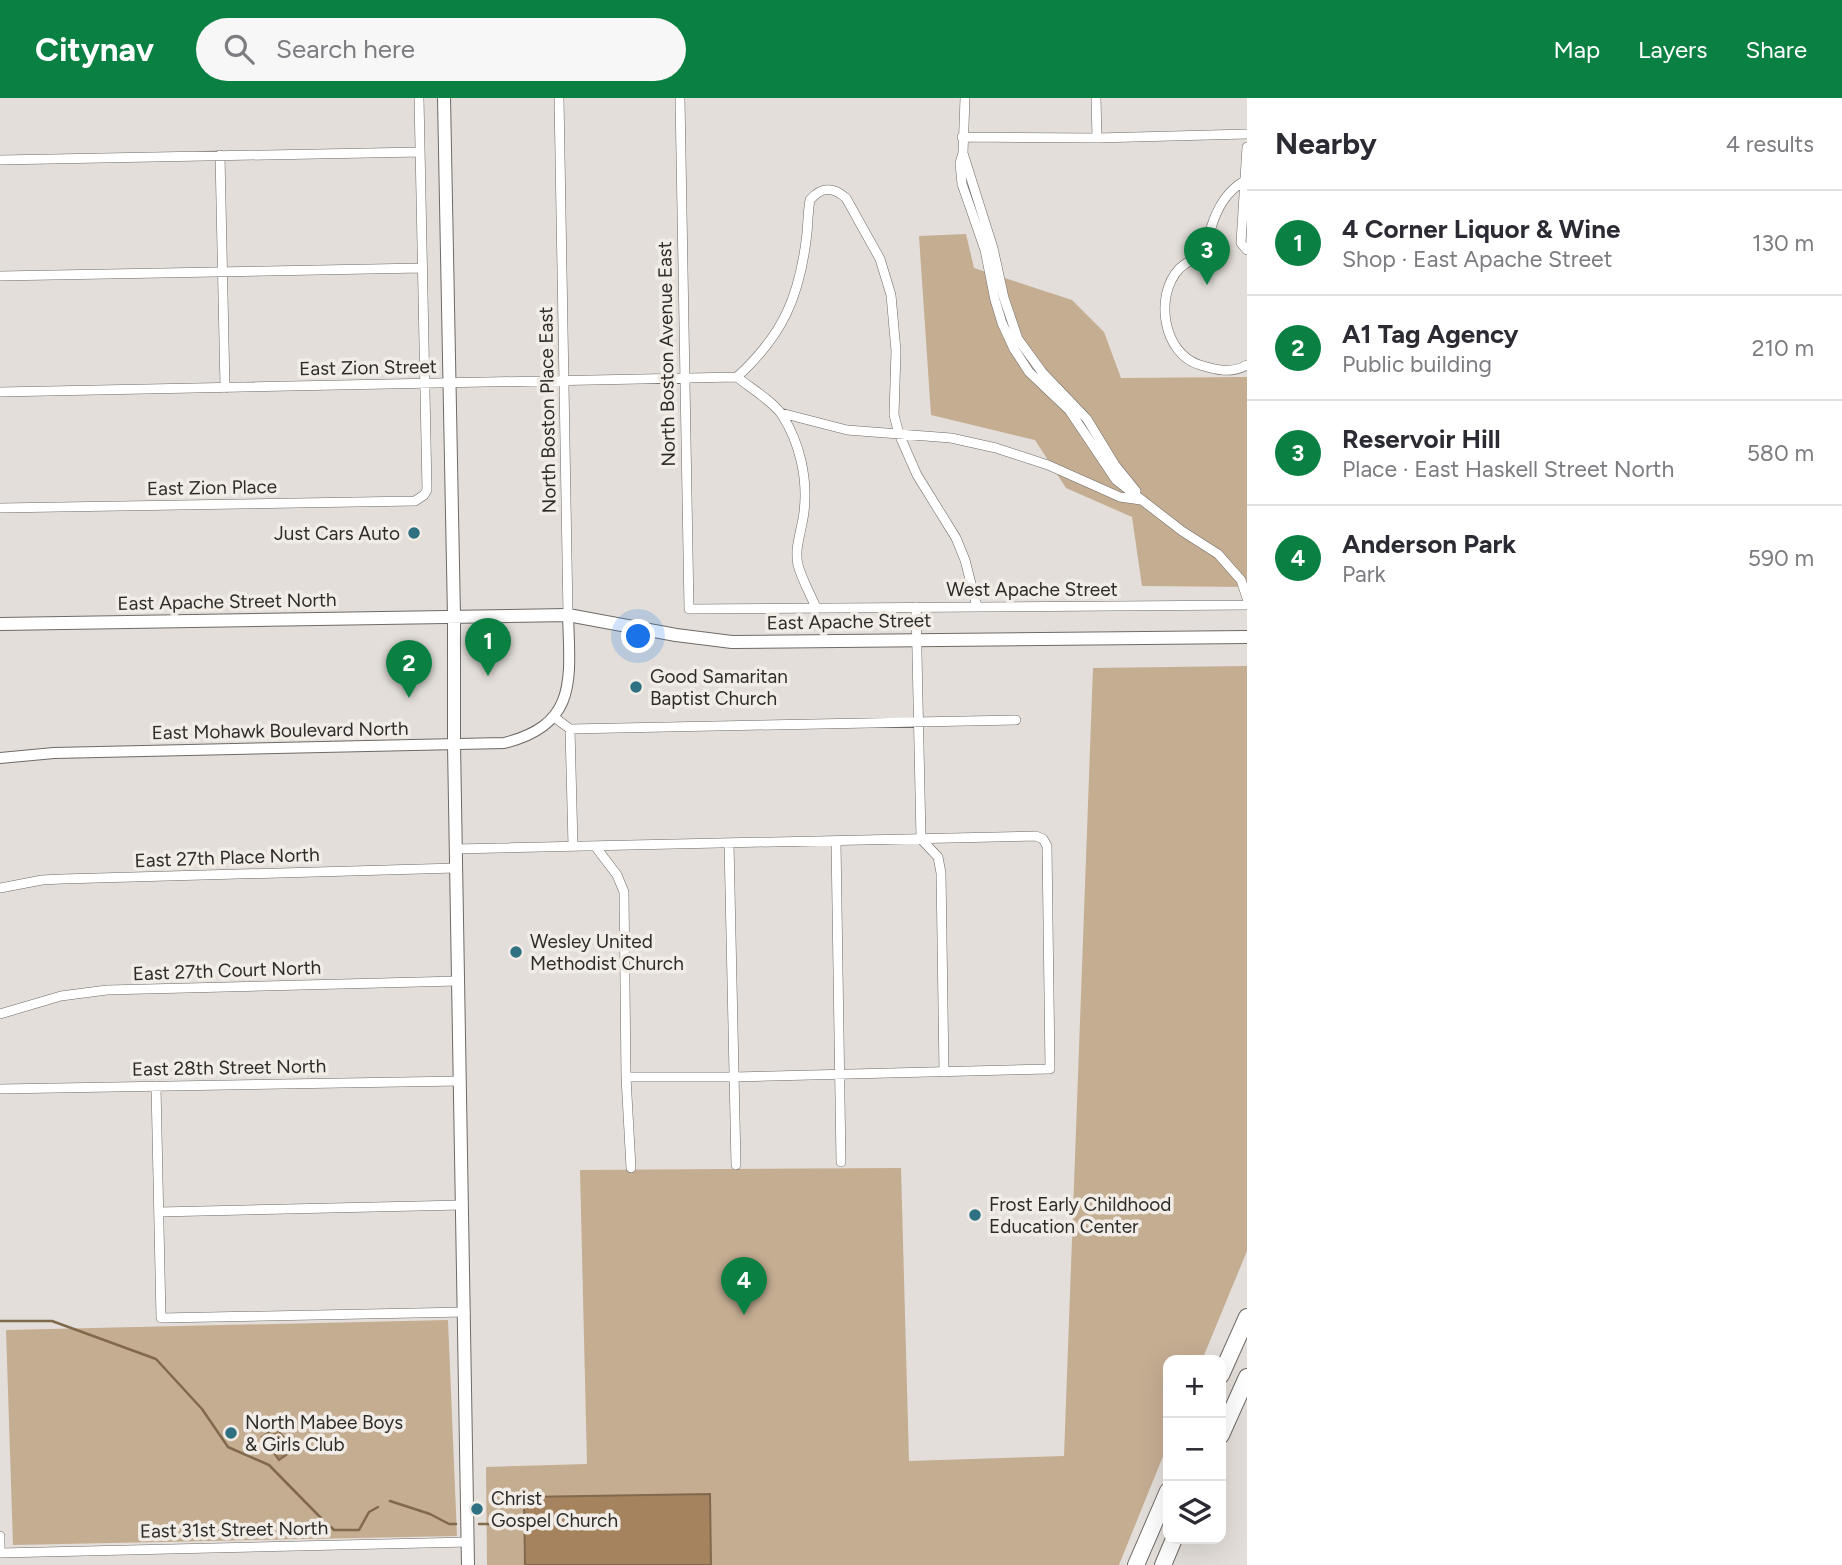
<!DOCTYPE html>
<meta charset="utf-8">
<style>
:root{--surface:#fff;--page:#f7f7f7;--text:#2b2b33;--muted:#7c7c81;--line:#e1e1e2;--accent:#0b8043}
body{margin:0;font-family:Figtree,sans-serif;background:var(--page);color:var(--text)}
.controls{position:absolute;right:21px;bottom:21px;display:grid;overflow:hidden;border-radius:14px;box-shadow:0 7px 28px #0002}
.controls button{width:63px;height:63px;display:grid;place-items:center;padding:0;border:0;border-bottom:2px solid var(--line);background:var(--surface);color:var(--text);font:35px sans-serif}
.you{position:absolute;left:639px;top:539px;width:24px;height:24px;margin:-18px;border:5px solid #fff;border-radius:50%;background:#1a73e8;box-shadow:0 0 0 10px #1a73e833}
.badge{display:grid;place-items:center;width:46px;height:46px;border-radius:50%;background:var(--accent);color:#fff;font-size:23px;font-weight:700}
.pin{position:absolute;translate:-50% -58px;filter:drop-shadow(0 2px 4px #0008)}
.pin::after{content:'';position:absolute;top:37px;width:24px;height:21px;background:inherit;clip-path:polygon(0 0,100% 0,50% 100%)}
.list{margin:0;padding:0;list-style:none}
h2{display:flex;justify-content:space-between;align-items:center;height:91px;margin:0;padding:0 28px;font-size:30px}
h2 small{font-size:23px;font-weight:400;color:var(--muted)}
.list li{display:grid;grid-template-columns:46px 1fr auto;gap:21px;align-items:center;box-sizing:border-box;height:105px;padding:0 28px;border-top:2px solid var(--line)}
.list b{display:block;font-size:26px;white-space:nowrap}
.list p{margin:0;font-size:23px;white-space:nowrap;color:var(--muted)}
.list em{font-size:23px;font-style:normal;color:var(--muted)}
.icon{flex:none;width:38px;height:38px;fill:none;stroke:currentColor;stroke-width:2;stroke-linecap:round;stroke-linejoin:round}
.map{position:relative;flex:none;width:1247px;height:1467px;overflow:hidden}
header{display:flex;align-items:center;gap:42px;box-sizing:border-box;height:98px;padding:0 35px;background:var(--accent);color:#fff}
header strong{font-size:33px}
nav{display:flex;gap:38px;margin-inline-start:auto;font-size:24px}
.search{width:490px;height:63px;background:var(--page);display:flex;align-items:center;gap:18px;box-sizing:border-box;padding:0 24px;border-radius:38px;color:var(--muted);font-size:26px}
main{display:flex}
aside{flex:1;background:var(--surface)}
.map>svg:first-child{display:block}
</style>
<header>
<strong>Citynav</strong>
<div class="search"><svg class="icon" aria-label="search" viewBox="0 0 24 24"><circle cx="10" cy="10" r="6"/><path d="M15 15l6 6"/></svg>Search here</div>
<nav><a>Map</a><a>Layers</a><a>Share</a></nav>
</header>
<main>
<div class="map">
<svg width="1247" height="1467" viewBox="0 0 1247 1467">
<rect width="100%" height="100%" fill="#e3ded9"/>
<path fill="#c5ad92" d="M966,136L974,170L1072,202L1104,234L1121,280L1247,279V489L1142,488L1132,419L1066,390L1035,342L931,317L919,138Z
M1247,568V1153L1202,1262H1168V1346L1119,1467H487L486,1369L587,1366L580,1072L901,1070L909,1363L1064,1358L1093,570Z
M448,1222L457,1438L13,1447L6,1232Z"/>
<path fill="#a5835e" stroke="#81694e" stroke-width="2" d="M276,1329L293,1352L279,1362L262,1339Z
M710,1396L711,1467H525L524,1399Z"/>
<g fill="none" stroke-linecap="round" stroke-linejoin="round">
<path stroke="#81694e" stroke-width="2.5" d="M0,1223H52L156,1261L202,1311L228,1349L269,1367L321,1420
M390,1403L430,1416L449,1426H456
M479,1426H526
M331,1429L334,1432H359L369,1414L378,1409"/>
<g stroke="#6f6a66" stroke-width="10">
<path id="minor" d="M559,0L568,517
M680,0L689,511L1247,507
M965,0L963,55L993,150L1004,200L1018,241L1042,274L1087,321L1115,367L1136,393
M1096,0L1097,40
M962,39L1097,40L1247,36
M1247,49L1241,145L1247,152
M963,55L960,65L962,86L985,152L995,202L1002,225L1014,251L1029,274L1069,312L1116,382L1182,433L1218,456L1241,482L1247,500
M220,57L225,290
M0,62L420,54
M1244,83C1226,94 1217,110 1211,130C1209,137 1208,144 1204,150C1198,160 1187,163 1179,171C1154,198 1163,256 1200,267C1216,272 1231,276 1247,267
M0,178L422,170
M737,279C783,237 800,198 807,135C808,124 808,113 810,102C822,88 833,89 846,100L880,161L891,197L896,253L894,317L899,336L917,377L956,440L965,462L977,509
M737,279C749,289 774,304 782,317C800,345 808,381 804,414C802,432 794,450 798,467C802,482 811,497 817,512
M0,294L737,279
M781,315L847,332L951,340L996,350L1048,367L1120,399L1141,402
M0,410L415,403L424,397L427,392L419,0
M916,509L921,741L938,759L941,775L944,974
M554,619L570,631L1016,622
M570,631L573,748
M836,744L841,1064
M729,745L736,1067
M595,748L617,777L624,794L626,979L631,1070
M456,751L1036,738L1043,741L1047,748L1050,971L734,979H626
M0,790L42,782L62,781L456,770
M0,916L61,898L107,892L458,883
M156,988L161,1220L465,1214
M0,991L460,983
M159,1114L462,1107
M0,1438V1455
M0,1455L468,1444"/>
</g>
<g stroke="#6f6a66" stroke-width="12">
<path id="tertiary" d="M0,660L54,655L504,645C578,627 570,581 568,517"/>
</g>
<g stroke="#6f6a66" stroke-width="14">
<path id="secondary" d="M444,0L454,519V646L468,1467
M0,526L568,517L676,537L732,544L1247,539"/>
</g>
<g stroke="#6f6a66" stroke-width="18">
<path id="motorway" d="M1221,1277L1247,1219
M1221,1337L1247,1279
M1136,1467L1168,1393
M1163,1467L1174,1441"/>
</g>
<use href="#minor" stroke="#fff" stroke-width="9"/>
<use href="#tertiary" stroke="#fff" stroke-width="10"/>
<use href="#secondary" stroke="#fff" stroke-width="12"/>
<use href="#motorway" stroke="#fff" stroke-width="16"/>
</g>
<g fill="#2f7183" stroke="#f1ece6" stroke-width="2.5">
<circle cx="414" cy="435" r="7"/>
<circle cx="636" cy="589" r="7"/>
<circle cx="516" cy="854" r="7"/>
<circle cx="975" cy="1117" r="7"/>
<circle cx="231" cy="1335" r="7"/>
<circle cx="477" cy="1411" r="7"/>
</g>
<g text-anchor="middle" stroke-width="7" stroke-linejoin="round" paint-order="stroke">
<g font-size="19" fill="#2e2c2a" stroke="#f1ece6">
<text transform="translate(666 256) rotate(-91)" y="7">North Boston Avenue East</text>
<text transform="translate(368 269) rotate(-1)" y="7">East Zion Street</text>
<text transform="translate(547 312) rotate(-91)" y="7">North Boston Place East</text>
<text transform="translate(212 389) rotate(-1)" y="7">East Zion Place</text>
<text x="1032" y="498">West Apache Street</text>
<text transform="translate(227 503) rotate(-1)" y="7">East Apache Street North</text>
<text transform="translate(849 523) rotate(-1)" y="7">East Apache Street</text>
<text transform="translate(280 632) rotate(-1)" y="7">East Mohawk Boulevard North</text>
<text transform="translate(227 759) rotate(-2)" y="7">East 27th Place North</text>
<text transform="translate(227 872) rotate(-2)" y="7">East 27th Court North</text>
<text transform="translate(229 969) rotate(-1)" y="7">East 28th Street North</text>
<text transform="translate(234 1431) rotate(-1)" y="7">East 31st Street North</text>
</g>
<g font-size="19" fill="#2e2c2a" stroke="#f1ece6" text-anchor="start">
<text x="400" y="442" text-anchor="end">Just Cars Auto</text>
<text x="650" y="585">Good Samaritan<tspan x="650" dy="22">Baptist Church</tspan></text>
<text x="530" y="850">Wesley United<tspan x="530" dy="22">Methodist Church</tspan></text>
<text x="989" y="1113">Frost Early Childhood<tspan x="989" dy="22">Education Center</tspan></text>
<text x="245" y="1331">North Mabee Boys<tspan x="245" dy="22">&amp; Girls Club</tspan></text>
<text x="491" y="1407">Christ<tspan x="491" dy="22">Gospel Church</tspan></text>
</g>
</g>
</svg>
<div class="controls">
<button>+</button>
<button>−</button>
<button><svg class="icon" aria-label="layers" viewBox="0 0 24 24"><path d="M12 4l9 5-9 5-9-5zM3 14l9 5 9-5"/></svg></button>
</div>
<div class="you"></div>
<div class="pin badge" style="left:488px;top:578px">1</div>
<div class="pin badge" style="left:409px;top:600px">2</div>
<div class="pin badge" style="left:1207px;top:187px">3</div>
<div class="pin badge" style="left:744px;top:1217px">4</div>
</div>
<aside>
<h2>Nearby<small>4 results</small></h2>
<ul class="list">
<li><span class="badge">1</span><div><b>4 Corner Liquor &amp; Wine</b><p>Shop · East Apache Street</p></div><em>130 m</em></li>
<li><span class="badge">2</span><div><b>A1 Tag Agency</b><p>Public building</p></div><em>210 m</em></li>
<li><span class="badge">3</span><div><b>Reservoir Hill</b><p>Place · East Haskell Street North</p></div><em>580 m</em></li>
<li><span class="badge">4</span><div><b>Anderson Park</b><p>Park</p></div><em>590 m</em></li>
</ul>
</aside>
</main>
